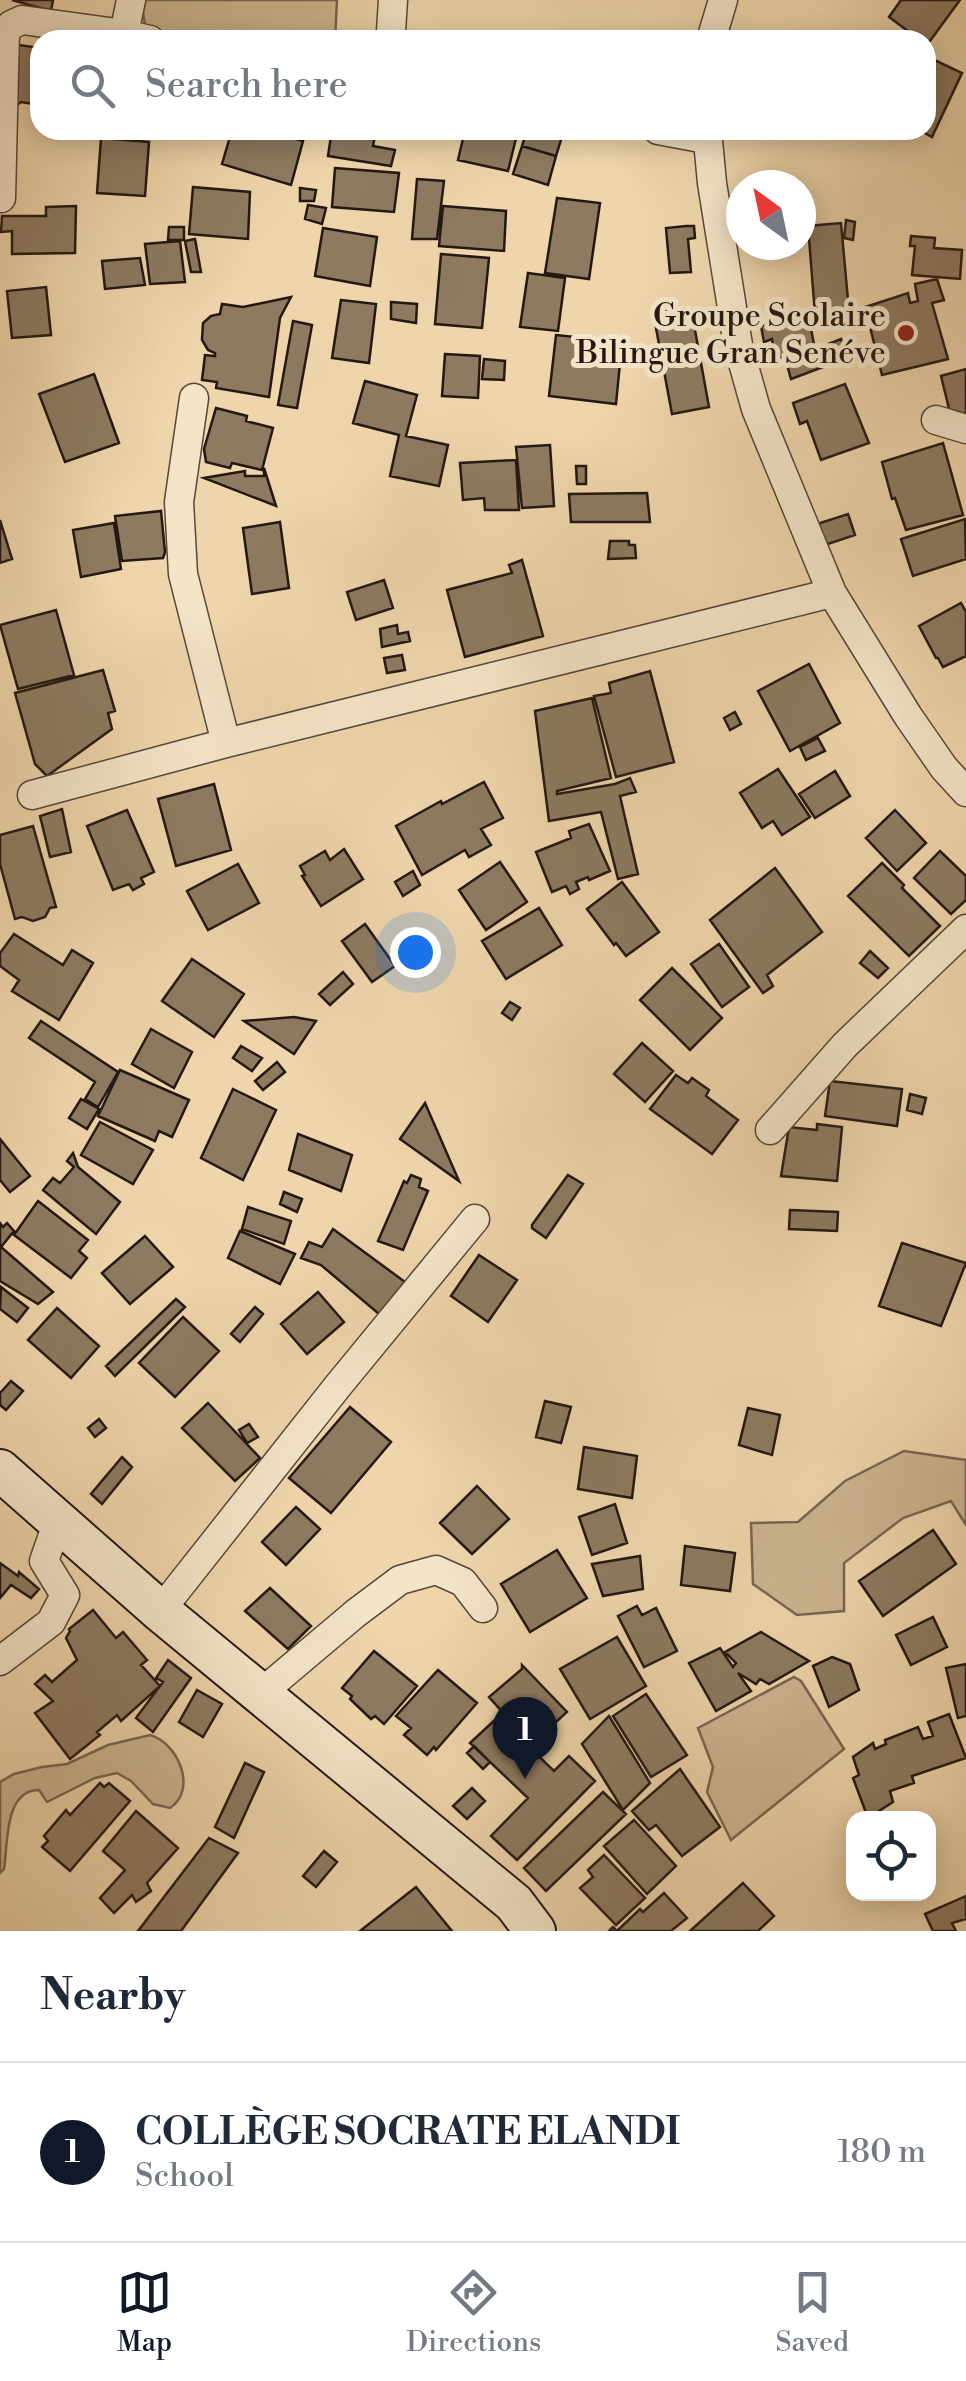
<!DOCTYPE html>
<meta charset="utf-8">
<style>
:root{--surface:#fff;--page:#f2f2f3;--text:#1f2937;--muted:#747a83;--line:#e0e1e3;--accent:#111827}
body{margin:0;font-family:"Libre Bodoni",serif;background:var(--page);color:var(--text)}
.controls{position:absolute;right:30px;bottom:30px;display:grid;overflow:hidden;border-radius:20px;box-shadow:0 5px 25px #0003}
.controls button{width:90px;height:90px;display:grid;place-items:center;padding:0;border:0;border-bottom:2px solid var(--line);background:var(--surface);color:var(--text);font:50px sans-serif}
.compass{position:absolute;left:726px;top:170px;width:90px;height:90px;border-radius:50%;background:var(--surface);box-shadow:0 5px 25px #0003;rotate:327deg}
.you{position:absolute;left:415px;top:952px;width:35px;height:35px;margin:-25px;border:8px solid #fff;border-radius:50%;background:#1a73e8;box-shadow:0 0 0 15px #1a73e833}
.badge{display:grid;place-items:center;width:65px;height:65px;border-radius:50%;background:var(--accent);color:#fff;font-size:32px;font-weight:700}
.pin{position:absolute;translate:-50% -82px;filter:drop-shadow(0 2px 5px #0008)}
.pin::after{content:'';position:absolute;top:52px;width:35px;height:30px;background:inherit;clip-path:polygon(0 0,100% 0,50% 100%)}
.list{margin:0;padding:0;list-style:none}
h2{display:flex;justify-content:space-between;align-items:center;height:130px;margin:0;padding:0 40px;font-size:42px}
h2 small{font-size:32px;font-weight:400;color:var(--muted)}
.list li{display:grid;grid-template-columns:65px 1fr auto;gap:30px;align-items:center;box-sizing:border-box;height:180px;padding:0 40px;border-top:2px solid var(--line)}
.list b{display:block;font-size:38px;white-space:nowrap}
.list p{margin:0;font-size:32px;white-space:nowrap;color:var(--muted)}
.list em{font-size:32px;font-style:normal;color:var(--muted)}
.icon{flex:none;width:55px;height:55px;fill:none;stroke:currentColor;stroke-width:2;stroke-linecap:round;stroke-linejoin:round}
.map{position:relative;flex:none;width:966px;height:1931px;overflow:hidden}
.search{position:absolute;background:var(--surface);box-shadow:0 5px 25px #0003;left:30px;right:30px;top:30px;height:110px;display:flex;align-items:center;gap:25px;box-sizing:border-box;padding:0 35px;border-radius:30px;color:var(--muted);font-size:38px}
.sheet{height:310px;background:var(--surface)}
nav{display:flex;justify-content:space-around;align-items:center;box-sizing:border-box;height:140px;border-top:2px solid var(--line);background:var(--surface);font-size:28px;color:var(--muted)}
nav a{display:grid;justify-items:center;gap:5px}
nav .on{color:var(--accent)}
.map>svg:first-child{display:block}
</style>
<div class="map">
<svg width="966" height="1931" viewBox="0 0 966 1931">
<rect width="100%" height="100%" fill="#eed5ab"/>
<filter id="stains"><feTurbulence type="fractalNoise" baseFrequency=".002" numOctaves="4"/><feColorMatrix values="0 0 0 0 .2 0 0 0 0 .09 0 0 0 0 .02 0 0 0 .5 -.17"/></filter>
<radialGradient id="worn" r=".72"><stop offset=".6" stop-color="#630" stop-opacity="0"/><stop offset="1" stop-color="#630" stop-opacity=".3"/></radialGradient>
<path fill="#ccb591" stroke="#786651" stroke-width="2.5" d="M141,0H337L335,40H180L146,31Z
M904,1451L966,1460V1525L951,1501L903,1518L844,1563V1611L797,1615L753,1584L751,1523L798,1522L845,1481Z
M794,1677L801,1681L844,1749L731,1840L707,1792L713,1767L698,1728Z
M150,1735C178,1743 198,1789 170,1808L153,1804L131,1781L117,1773L95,1778L47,1802L39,1790C4,1790 8,1844 4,1869L0,1873V1782L14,1774L42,1767L67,1764L108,1745Z"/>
<path fill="#8d7a61" stroke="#241811" stroke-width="2.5" d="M12,0H53L51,11Z
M901,0H960L927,45L926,40H920L889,17Z
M19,45L40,48V105L21,102L8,112Z
M926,56L962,73L932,137L919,130H926Z
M232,130H267L303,141L291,185L222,164Z
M332,130H376L373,146L395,150L391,166L328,156Z
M465,130H518L508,171L458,160Z
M527,130H564L556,156L522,146Z
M101,138L149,142L145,196L97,193Z
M522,146L556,156L548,185L513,174Z
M335,168L399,173L394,212L332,207Z
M417,179L444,181L437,239H412Z
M193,187L250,192L248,239L189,234Z
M300,188L316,190L314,201H300Z
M557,198L600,203L589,279L545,273Z
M308,205L326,208L322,224L305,219Z
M76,206L75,253L12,254V231L1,232L2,216H46V207Z
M443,206L506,211L504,251L439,246Z
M846,220L855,222L853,240L844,238Z
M841,223L849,311L815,314L808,226Z
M686,226H694L695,238L688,239L691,272L670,273L666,228Z
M169,227H184V240H168Z
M323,228L377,237L370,286L315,276Z
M911,236L935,238L934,248L962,250L960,279L912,275L915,246H910Z
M195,239L201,272H191L185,241Z
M180,241L185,282L150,284L145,244Z
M441,254L489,258L482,328L435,324Z
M140,258L145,285L105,289L102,261Z
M528,273L565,278L558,331L520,327Z
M937,279L944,300L932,303L948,359L882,375L865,307L908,293L910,303L918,301L915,284Z
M46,287L51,335L12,338L7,291Z
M291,297L280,318L269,397L216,388L217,382L202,380L205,355L215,356V353L208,350L202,340L203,323L211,316L220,314L222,304L243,307Z
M341,300L376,304L369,363L332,358Z
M391,302L417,304L416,323L391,319Z
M704,311L706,327L695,330L709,407L672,414L653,312Z
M809,319L815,349L775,359L772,339L764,342L761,326L771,324L772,327Z
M293,321L312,325L297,408L278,405Z
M556,335L622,342L616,404L549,396Z
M841,339L847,358L791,379L786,361Z
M445,354L480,356L478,398L442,396Z
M484,359L505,361L504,380L482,379Z
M966,369V417L952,421L941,376Z
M94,374L119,443L65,462L39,394Z
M365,381L417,395L406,436L448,445L439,486L390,476L399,435L353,423Z
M845,384L869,443L821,460L807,421L800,424L793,403Z
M216,408L247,416L246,421L273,428L262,470L232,463L230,468L206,462L204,449Z
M943,443L963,515L906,530L895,498L892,499L882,462Z
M550,445L554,506L522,508L516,447Z
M516,460L519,510H485L484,498L463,500L460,463Z
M576,466H586V484H577Z
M264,468L276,506L204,478L245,471V476H264Z
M647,493L650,522H571L569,494Z
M161,511L165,552L163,558L122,561L115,516Z
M848,514L855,535L825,545L817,524Z
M965,519L966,559L913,576L901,539Z
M0,520L12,559L0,563Z
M280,522L289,588L252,594L243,528Z
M114,523L121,569L81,577L73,530Z
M610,541H629V545H635L636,558L608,559Z
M522,560L543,636L465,657L447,590L512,573L509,565Z
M384,580L393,608L356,620L347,592Z
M961,603L966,612V656L943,667L938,658H936L919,626Z
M56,610L74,675L18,689L0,625Z
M397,625L398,634L408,632L410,641L382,647L380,629Z
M402,655L405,670L387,673L384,658Z
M809,664L840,723L790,751L758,691Z
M103,670L115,711L108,713L112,729L47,776L35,764L15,693Z
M650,671L674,762L616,777L594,696L611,693L609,683Z
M592,698L611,778L557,791V794L615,784L630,778L636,792L620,796L638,874L618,879L601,812L549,821L535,711Z
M735,712L741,724L730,730L724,718Z
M818,738L825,751L806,760L800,747Z
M778,769L810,817L782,835L773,821L762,828L740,793Z
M835,771L850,796L815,818L799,794Z
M484,782L503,818L481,829L491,845L469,857L465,850L422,875L396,826L441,801L442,804Z
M214,784L231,850L176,866L158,799Z
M62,809L71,852L50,857L40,816Z
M127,810L154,872L141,878L144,884L133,890L129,884L113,890L87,826Z
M895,810L926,843L897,871L866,838Z
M589,824L610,871L589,880L588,877L576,882L579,889L570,894L566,886L552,892L536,852L571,838L569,831Z
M33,826L56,907L50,908L45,917L33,921L22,917L15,919L0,864V835Z
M344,849L363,879L321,906L302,876L305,875L300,866L325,851L330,860Z
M940,851L966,876V900L951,914L914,878Z
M500,862L527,902L486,930L459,890Z
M882,863L904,885L902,888L940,926L909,956L848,896Z
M238,864L259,903L208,930L187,891Z
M775,868L822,932L767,975L773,986L763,993L710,920Z
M413,871L420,885L403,896L395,882Z
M622,882L659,932L626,956L616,943L614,945L587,909Z
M539,908L562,945L506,979L482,941Z
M365,924L395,966L372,982L342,941Z
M14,934L63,965L72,950L93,963L59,1020L12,991L19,980L0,966V953Z
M719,944L749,987L722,1007L691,964Z
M870,951L888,968L878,978L860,963Z
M192,959L244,994L214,1037L162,1001Z
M672,968L722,1018L690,1050L640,1000Z
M343,972L353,984L330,1005L319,994Z
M510,1002L520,1008L512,1020L502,1013Z
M294,1017L316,1021L294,1054L244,1021Z
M41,1021L118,1072L98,1107L85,1099L95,1082L29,1038Z
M151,1029L192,1052L174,1088L132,1064Z
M642,1043L673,1071L645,1102L614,1074Z
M241,1046L262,1058L252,1071L233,1058Z
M277,1062L285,1072L263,1090L255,1081Z
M120,1070L189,1100L172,1137L159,1131L155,1141L98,1116Z
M676,1075L688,1083L692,1078L709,1090L706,1096L738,1120L712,1154L650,1109Z
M830,1081L902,1089L897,1126L825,1116Z
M233,1089L276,1110L243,1180L201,1158Z
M910,1094L926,1098L922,1114L907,1110Z
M81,1099L99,1109L87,1129L69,1118Z
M425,1103L459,1181L400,1139Z
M100,1122L153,1150L133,1184L81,1155Z
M817,1124L842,1127L837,1181L781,1176L789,1127L817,1130Z
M298,1134L352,1155L341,1191L289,1170Z
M0,1139L30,1176L10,1192L0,1180Z
M73,1153L78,1167L120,1202L96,1234L43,1190L53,1178L60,1183L74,1167L67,1161Z
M411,1175L421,1179L419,1187L428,1191L403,1250L378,1241L404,1181L407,1183Z
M568,1175L583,1184L546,1238L532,1228V1225Z
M284,1192L302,1199L297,1212L280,1204Z
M38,1201L88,1240L79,1251L87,1258L71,1278L14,1235Z
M248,1207L291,1221L284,1244L242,1229Z
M790,1210L838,1212L837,1231L789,1229Z
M0,1223L3,1227L7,1223L14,1231L1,1247L53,1292L38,1304L0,1281Z
M333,1229L405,1282L379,1314L321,1265L301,1258L309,1242L322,1247Z
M240,1231L295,1254L280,1284L228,1258Z
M145,1236L173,1267L130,1304L102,1273Z
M902,1243L966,1263L941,1326L879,1306Z
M479,1255L517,1280L488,1322L451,1296Z
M1,1287L28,1308L17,1322L0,1309Z
M318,1292L344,1322L307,1354L281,1324Z
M176,1299L185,1307L115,1376L106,1366Z
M255,1307L263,1314L240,1342L231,1334Z
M57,1308L99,1346L71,1378L28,1340Z
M183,1317L219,1351L175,1397L139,1363Z
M11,1381L23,1391L6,1410L0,1405V1393Z
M545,1401L571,1407L561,1443L536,1437Z
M208,1403L260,1458L235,1481L182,1428Z
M350,1407L391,1442L331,1513L289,1478Z
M748,1408L780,1415L772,1455L739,1445Z
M99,1419L106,1428L95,1437L88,1428Z
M249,1424L258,1437L247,1443L239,1430Z
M584,1447L637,1456L632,1498L578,1489Z
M122,1457L132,1467L102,1504L91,1494Z
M477,1486L509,1519L472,1554L440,1523Z
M615,1504L627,1543L592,1555L579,1517Z
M296,1507L320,1529L286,1565L262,1542Z
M933,1530L956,1564L883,1616L859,1581Z
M685,1546L735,1553L730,1591L681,1585Z
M557,1550L587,1598L530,1632L501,1584Z
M640,1556L643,1589L603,1596L592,1564Z
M0,1563L18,1576L19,1572L39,1589L31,1598L11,1585L0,1598Z
M270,1588L311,1626L288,1649L245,1611Z
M637,1606L642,1615L656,1608L677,1651L644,1667L618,1616Z
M93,1610L116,1638L123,1632L147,1660L141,1665L160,1686L121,1721L117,1715L97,1732L100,1735L70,1759L35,1713L53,1701L35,1684L45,1675L52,1682L77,1660L66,1638L70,1631L69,1629Z
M933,1617L947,1647L911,1665L896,1635Z
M761,1632L809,1661L769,1684L760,1679L756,1684L738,1673L751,1691L716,1711L689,1663L720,1648L733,1667L736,1663L725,1652Z
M617,1637L646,1686L590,1719L560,1669Z
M374,1651L417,1686L384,1724L375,1716L371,1719L350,1699L352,1696L342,1688Z
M832,1657L850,1664L859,1690L829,1707L813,1666Z
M168,1660L191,1678L153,1732L136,1718L163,1682L156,1678Z
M966,1664V1716L958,1718L946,1668Z
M522,1665L567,1712L534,1742L535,1745L531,1744L489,1697L522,1669Z
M438,1670L477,1703L436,1750L434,1747L427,1755L404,1735L411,1728L396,1716Z
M197,1690L222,1704L203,1737L179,1722Z
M646,1694L687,1755L651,1777L613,1716Z
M949,1714L966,1758L912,1776L914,1783L890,1791L893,1802L868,1818L853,1778L859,1775L853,1757L873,1743L875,1749L886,1744L885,1740L918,1727L923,1739L933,1736L928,1722Z
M609,1716L650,1783L623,1810L582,1744Z
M498,1717L554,1771L569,1756L595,1781L517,1860L491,1836L528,1798L470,1743Z
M474,1746L490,1762L483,1769L467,1753Z
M245,1763L264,1772L234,1838L215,1827Z
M680,1769L720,1827L682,1856L656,1825L649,1830L632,1811Z
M100,1783L104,1787L109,1783L130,1801L70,1871L42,1847L48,1841L44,1836L66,1810L70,1815Z
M472,1788L485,1801L467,1819L453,1806Z
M603,1792L626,1814L546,1891L524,1868Z
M136,1811L178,1848L147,1883L151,1891L136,1902L132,1895L114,1913L100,1898L125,1870L103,1851Z
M634,1820L676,1866L647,1894L604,1846Z
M209,1838L238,1853L181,1931H138Z
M324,1851L337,1862L316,1887L303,1876Z
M604,1855L645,1898L616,1925L580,1888L593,1877L588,1870Z
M743,1883L774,1916L758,1931H690Z
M416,1887L452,1931H360Z
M664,1893L687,1918L671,1931H609L613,1927L617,1931L640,1909L643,1912Z
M966,1896V1919L952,1923L956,1931H933L925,1914Z"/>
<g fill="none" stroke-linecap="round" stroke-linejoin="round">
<g stroke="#564738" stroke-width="31">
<path id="minor" d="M393,0L391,31L394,40
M124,34L131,0
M711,40L723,0
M658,130L706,139
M707,130L712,183L738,345L756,409L832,593L908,716L944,768L966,792
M1,198L5,33L11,25L22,20L124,34L150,40
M194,398L179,502L183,574L226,743
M936,420L966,429
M32,795L226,743L832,593
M770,1130L845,1045L966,929
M160,1611L337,1387L475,1219
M0,1661L51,1622L65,1595L44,1561L58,1521
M260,1694L356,1613L400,1580L436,1570L463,1582L483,1608"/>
</g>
<g stroke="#241811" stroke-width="44">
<path id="secondary" d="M0,1470L160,1611L514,1903L535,1931"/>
</g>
<use href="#minor" stroke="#f4e4c8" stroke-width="28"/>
<use href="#secondary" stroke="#f4e4c8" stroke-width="40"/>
</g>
<circle fill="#8f2418" stroke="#f4e4c8" stroke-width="4" cx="906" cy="333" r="10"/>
<g text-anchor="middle" stroke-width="10" stroke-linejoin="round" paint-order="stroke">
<g font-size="32" fill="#241811" stroke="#f4e4c8" text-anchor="end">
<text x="886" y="326">Groupe Scolaire<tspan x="886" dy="37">Bilingue Gran Senéve</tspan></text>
</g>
</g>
<rect width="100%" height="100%" filter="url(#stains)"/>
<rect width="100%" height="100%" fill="url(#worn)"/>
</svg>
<div class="controls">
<button><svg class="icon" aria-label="locate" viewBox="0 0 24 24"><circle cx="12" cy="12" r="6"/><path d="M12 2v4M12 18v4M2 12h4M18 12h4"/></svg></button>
</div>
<svg class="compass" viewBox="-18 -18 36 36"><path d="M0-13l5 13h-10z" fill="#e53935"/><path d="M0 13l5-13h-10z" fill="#747a83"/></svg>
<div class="you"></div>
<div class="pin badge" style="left:525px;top:1779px">1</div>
<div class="search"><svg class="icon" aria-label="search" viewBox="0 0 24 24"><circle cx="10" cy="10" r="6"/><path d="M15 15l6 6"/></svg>Search here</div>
</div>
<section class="sheet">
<h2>Nearby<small></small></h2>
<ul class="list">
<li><span class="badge">1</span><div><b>COLLÈGE SOCRATE ELANDI</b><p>School</p></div><em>180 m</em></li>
</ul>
</section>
<nav>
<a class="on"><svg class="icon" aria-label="map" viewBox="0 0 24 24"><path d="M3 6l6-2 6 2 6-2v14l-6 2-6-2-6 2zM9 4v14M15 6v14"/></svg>Map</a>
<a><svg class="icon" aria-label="directions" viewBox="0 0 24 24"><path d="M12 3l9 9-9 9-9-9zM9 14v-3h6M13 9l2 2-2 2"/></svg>Directions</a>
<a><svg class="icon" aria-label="saved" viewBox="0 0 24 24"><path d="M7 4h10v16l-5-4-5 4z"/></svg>Saved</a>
</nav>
